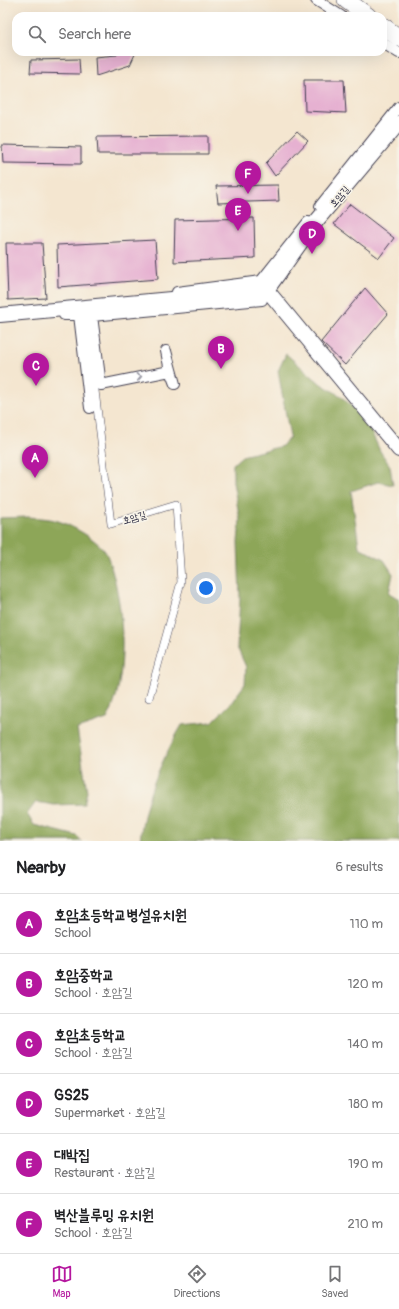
<!DOCTYPE html>
<meta charset="utf-8">
<style>
:root{--surface:#fff;--page:#f2f2f2;--text:#202124;--muted:#757577;--line:#e0e0e0;--accent:#b5179e}
body{margin:0;font-family:Pangolin,"Poor Story",sans-serif;background:var(--page);color:var(--text)}
.you{position:absolute;left:206px;top:588px;width:14px;height:14px;margin:-10px;border:3px solid #fff;border-radius:50%;background:#1a73e8;box-shadow:0 0 0 6px #1a73e833}
.badge{display:grid;place-items:center;width:26px;height:26px;border-radius:50%;background:var(--accent);color:#fff;font-size:13px;font-weight:700}
.pin{position:absolute;translate:-50% -33px;filter:drop-shadow(0 1px 2px #0008)}
.pin::after{content:'';position:absolute;top:21px;width:14px;height:12px;background:inherit;clip-path:polygon(0 0,100% 0,50% 100%)}
.list{margin:0;padding:0;list-style:none}
h2{display:flex;justify-content:space-between;align-items:center;height:52px;margin:0;padding:0 16px;font-size:17px}
h2 small{font-size:13px;font-weight:400;color:var(--muted)}
.list li{display:grid;grid-template-columns:26px 1fr auto;gap:12px;align-items:center;box-sizing:border-box;height:60px;padding:0 16px;border-top:1px solid var(--line)}
.list b{display:block;font-size:15px;white-space:nowrap}
.list p{margin:0;font-size:13px;white-space:nowrap;color:var(--muted)}
.list em{font-size:13px;font-style:normal;color:var(--muted)}
.icon{flex:none;width:22px;height:22px;fill:none;stroke:currentColor;stroke-width:2;stroke-linecap:round;stroke-linejoin:round}
.map{position:relative;flex:none;width:399px;height:841px;overflow:hidden}
.search{position:absolute;background:var(--surface);box-shadow:0 4px 16px #0002;left:12px;right:12px;top:12px;height:44px;display:flex;align-items:center;gap:10px;box-sizing:border-box;padding:0 14px;border-radius:12px;color:var(--muted);font-size:15px}
.sheet{height:412px;background:var(--surface)}
nav{display:flex;justify-content:space-around;align-items:center;box-sizing:border-box;height:56px;border-top:1px solid var(--line);background:var(--surface);font-size:11px;color:var(--muted)}
nav a{display:grid;justify-items:center;gap:2px}
nav .on{color:var(--accent)}
.map>svg:first-child{display:block}
</style>
<div class="map">
<svg width="399" height="841" viewBox="0 0 399 841">
<rect width="100%" height="100%" fill="#f7f3e8"/>
<filter id="ink" filterUnits="userSpaceOnUse"><feTurbulence type="fractalNoise" baseFrequency=".025" numOctaves="2"/><feDisplacementMap in="SourceGraphic" scale="8" xChannelSelector="R" yChannelSelector="G"/><feConvolveMatrix kernelMatrix="1 2 1 2 8 2 1 2 1" color-interpolation-filters="sRGB"/></filter>
<filter id="wash" filterUnits="userSpaceOnUse"><feTurbulence type="fractalNoise" baseFrequency=".012" numOctaves="4" result="noise"/><feDisplacementMap in="SourceGraphic" scale="16" xChannelSelector="R" yChannelSelector="G"/><feGaussianBlur stdDeviation="0.9" result="paint"/><feColorMatrix in="noise" values="0 0 0 0 0 0 0 0 0 0 0 0 0 0 0 0 0 1.4 0 .05"/><feComposite in="paint" operator="in"/></filter>
<g filter="url(#wash)">
<rect width="100%" height="100%" fill="#f4e6d0"/>
<path fill="#8da658" stroke="#58644a" d="M286,354L321,384L341,396L366,420L380,451L390,466L393,485L378,482L351,491L359,547L384,560L393,574L389,593L399,599V841H140C144,799 161,761 182,725L212,722L231,703L245,684L246,667L237,647L240,598L238,542L240,520L233,482V464L242,456L282,446L290,437L278,371Z
M28,517C38,518 49,518 58,521C71,525 96,539 104,550C108,554 109,562 111,567C124,607 129,681 107,719L77,729L87,791L84,804L54,805L36,802L27,814L34,825L77,836L82,841H0V518Z"/>
<g id="blocks">
<path fill="#e6b1d1" d="M118,52H136L130,65L96,76L95,57L117,55Z
M79,59L80,74L30,73L31,60Z
M304,80H344L346,113L305,111Z
M297,131L308,141L275,176L266,163Z
M208,136V154H98L97,137Z
M2,145L81,147V164L3,163Z
M278,185L279,201L218,203L216,186Z
M350,204L394,238L379,258L334,224Z
M254,218L255,258L174,262L175,220Z
M155,240L158,279L58,287L57,245Z
M6,243H42L46,298L8,300Z
M365,288L388,314L345,365L321,342Z"/>
</g>
</g>
<g filter="url(#ink)">
<use href="#blocks" fill-opacity="0" stroke="#423f51" stroke-width="1"/>
<g fill="none" stroke-linecap="round" stroke-linejoin="round">
<g stroke="#423f51" stroke-width="8">
<path id="service" d="M85,307L111,524L176,504L181,582L149,698"/>
</g>
<g stroke="#423f51" stroke-width="12">
<path id="pedestrian" d="M316,0L341,16
M383,43L399,53
M320,206L399,107
M177,292L261,281L308,222
M64,315H79L90,408
M170,371L166,351L175,384L170,371L101,385L92,316L262,300"/>
</g>
<g stroke="#423f51" stroke-width="16">
<path id="minor" d="M267,290L399,450
M0,315L267,290L314,224L399,123"/>
</g>
<g stroke="#423f51" stroke-width="18">
<path id="tertiary" d="M346,0L368,16
M383,26L399,38"/>
</g>
<use href="#service" stroke="#fff" stroke-width="7"/>
<use href="#pedestrian" stroke="#fff" stroke-width="10"/>
<use href="#minor" stroke="#fff" stroke-width="14"/>
<use href="#tertiary" stroke="#fff" stroke-width="17"/>
</g>
<defs><path id="oneway-chevron" d="M-2-3.5L2.5 0L-2 3.5" fill="none" stroke-width="1.6" stroke-linecap="round" stroke-linejoin="round"/></defs>
<use stroke="#9c9ca7" href="#oneway-chevron" transform="translate(139 377) rotate(-11)"/>
</g>
<g text-anchor="middle" stroke-width="3.5" stroke-linejoin="round" paint-order="stroke">
<g font-size="10" fill="#22223b" stroke="#f7f3e8">
<text transform="translate(339 196) rotate(-50)" y="4">호암길</text>
<text transform="translate(134 517) rotate(-17)" y="4">호암길</text>
</g>
</g>
</svg>
<div class="you"></div>
<div class="pin badge" style="left:35px;top:478px">A</div>
<div class="pin badge" style="left:221px;top:369px">B</div>
<div class="pin badge" style="left:36px;top:386px">C</div>
<div class="pin badge" style="left:312px;top:254px">D</div>
<div class="pin badge" style="left:238px;top:231px">E</div>
<div class="pin badge" style="left:248px;top:194px">F</div>
<div class="search"><svg class="icon" aria-label="search" viewBox="0 0 24 24"><circle cx="10" cy="10" r="6"/><path d="M15 15l6 6"/></svg>Search here</div>
</div>
<section class="sheet">
<h2>Nearby<small>6 results</small></h2>
<ul class="list">
<li><span class="badge">A</span><div><b>호암초등학교병설유치원</b><p>School</p></div><em>110 m</em></li>
<li><span class="badge">B</span><div><b>호암중학교</b><p>School · 호암길</p></div><em>120 m</em></li>
<li><span class="badge">C</span><div><b>호암초등학교</b><p>School · 호암길</p></div><em>140 m</em></li>
<li><span class="badge">D</span><div><b>GS25</b><p>Supermarket · 호암길</p></div><em>180 m</em></li>
<li><span class="badge">E</span><div><b>대박집</b><p>Restaurant · 호암길</p></div><em>190 m</em></li>
<li><span class="badge">F</span><div><b>벽산블루밍 유치원</b><p>School · 호암길</p></div><em>210 m</em></li>
</ul>
</section>
<nav>
<a class="on"><svg class="icon" aria-label="map" viewBox="0 0 24 24"><path d="M3 6l6-2 6 2 6-2v14l-6 2-6-2-6 2zM9 4v14M15 6v14"/></svg>Map</a>
<a><svg class="icon" aria-label="directions" viewBox="0 0 24 24"><path d="M12 3l9 9-9 9-9-9zM9 14v-3h6M13 9l2 2-2 2"/></svg>Directions</a>
<a><svg class="icon" aria-label="saved" viewBox="0 0 24 24"><path d="M7 4h10v16l-5-4-5 4z"/></svg>Saved</a>
</nav>
